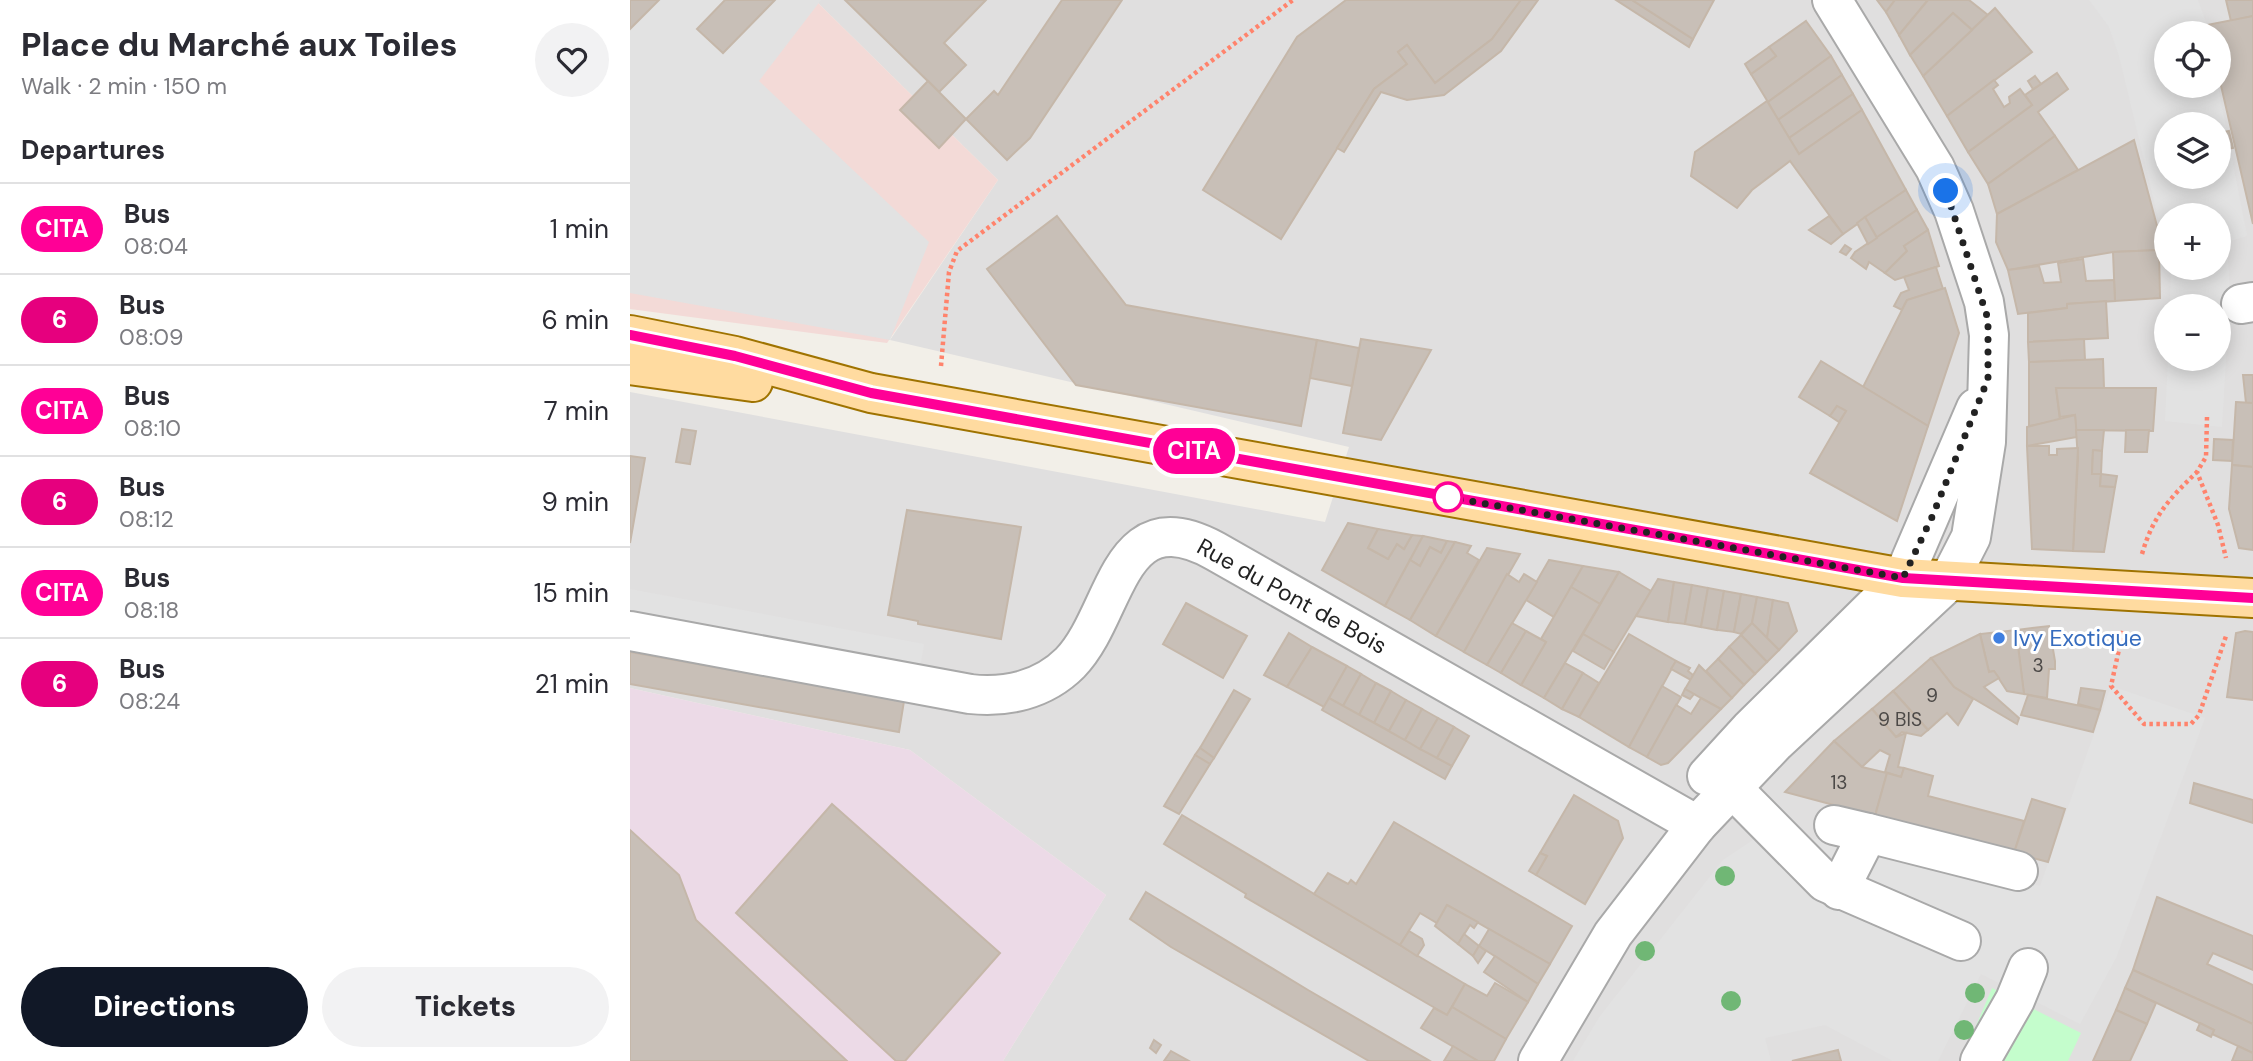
<!DOCTYPE html>
<meta charset="utf-8">
<style>
body{margin:0;font-family:"DM Sans",sans-serif;background:#f2f2f3;color:#2b2b33;height:100vh;display:flex;flex-direction:column;font-size:26px;white-space:nowrap}
*{box-sizing:border-box;margin:0}
p{font-size:23px;color:#7c7c81}
.icon{flex:none;width:38px;height:38px;fill:none;stroke:currentColor;stroke-width:2;stroke-linecap:round;stroke-linejoin:round}
.map{position:relative;flex:1;overflow:hidden}
.details{display:flex;flex-direction:column;background:#fff;width:630px}
.details>*{flex:none}
.badge{padding:0 14px;border-radius:23px;font-size:24px;line-height:46px}
.tools{position:absolute;left:1524px;top:21px;display:grid;gap:14px}
.tools a{display:grid;place-items:center;width:77px;height:77px;border-radius:50%;background:#fff;box-shadow:0 4px 18px #0003;font-size:35px}
.you{position:absolute;width:35px;height:35px;margin:-18px;border:5px solid #fff;border-radius:50%;background:#1a73e8;box-shadow:0 0 0 10px #1a73e833}
.map>.badge{position:absolute;translate:-50% -50%;box-shadow:0 0 0 4px #fff}
h2{padding:0 21px;font-size:26px;line-height:63px}
.round{display:grid;place-items:center;flex:none;width:74px;height:74px;border-radius:37px;background:#f2f2f3}
.head{display:flex;align-items:center;justify-content:space-between;height:119px;padding:0 21px}
h1{font-size:33px;font-weight:800;line-height:52px}
.cta{display:flex;gap:14px;margin-top:auto;padding:14px 21px}
.cta a{flex:1;height:80px;border-radius:42px;background:#111827;color:#fff;font-size:28px;font-weight:800;line-height:80px;text-align:center}
.cta a+a{background:#f2f2f3;color:#2b2b33}
ul{padding:0;list-style:none}
li{display:flex;align-items:center;gap:21px;height:91px;padding:0 21px;border-top:2px solid #e1e1e2}
li div{flex:1}
li b{display:block;font-size:26px}
li em{font-style:normal}
li .badge{min-width:77px;font-weight:700;text-align:center}
main{display:flex;flex:1;min-height:0}
.map>svg:first-child{display:block}
.residential{fill:#e0dfdf;fill-rule:evenodd}
.commercial{fill:#f3dad7}
.industrial{fill:#ecdae7}
.park{fill:#c4fdcc}
.parking{fill:#e2e2e2;fill-rule:evenodd}
.building{fill:#c8bfb7;stroke:#c5b7a9;stroke-width:2}
.lines{fill:none;stroke-linecap:round;stroke-linejoin:round}
.street-casing{stroke:#a9a9a9;stroke-width:42}
.primary-casing{stroke:#9f7300;stroke-width:42}
.path{stroke:#ff836c;stroke-width:4.5;stroke-dasharray:3.5 3.5;stroke-linecap:butt}
.street{stroke:#fff;stroke-width:38}
.primary{stroke:#ffdba0;stroke-width:38}
.tree{fill:#70b775}
.line-casing{stroke:#fff;stroke-width:16}
.line{stroke:#ff0096;stroke-width:10}
.walk{stroke:#222;stroke-width:7;stroke-dasharray:0 12.6}
.stop-dot{fill:#fff;stroke:#ff0096;stroke-width:3.5}
.shop-dot{fill:#3f7fe0;stroke:#fff;stroke-width:2.5}
.labels{text-anchor:middle;stroke-width:6;stroke-linejoin:round;paint-order:stroke}
.number-label{font-size:19px;fill:#4c4947}
.street-label{font-size:23px;fill:#222;stroke:#fff}
.shop-label{font-size:23px;fill:#366cbe;stroke:#fff;text-anchor:start}
</style>
<main>
<section class="details">
<div class="head"><div><h1>Place du Marché aux Toiles</h1><p>Walk · 2 min · 150 m</p></div><a class="round"><svg class="icon" aria-label="heart" viewBox="0 0 24 24"><path d="M12 20l-8-8c-3-5 5-10 8-4 3-6 11-1 8 4z"/></svg></a></div>
<h2>Departures</h2>
<ul>
<li><span class="badge" style="background:#ff0096;color:#fff">CITA</span><div><b>Bus</b><p>08:04</p></div><em>1 min</em></li>
<li><span class="badge" style="background:#e6007e;color:#fff">6</span><div><b>Bus</b><p>08:09</p></div><em>6 min</em></li>
<li><span class="badge" style="background:#ff0096;color:#fff">CITA</span><div><b>Bus</b><p>08:10</p></div><em>7 min</em></li>
<li><span class="badge" style="background:#e6007e;color:#fff">6</span><div><b>Bus</b><p>08:12</p></div><em>9 min</em></li>
<li><span class="badge" style="background:#ff0096;color:#fff">CITA</span><div><b>Bus</b><p>08:18</p></div><em>15 min</em></li>
<li><span class="badge" style="background:#e6007e;color:#fff">6</span><div><b>Bus</b><p>08:24</p></div><em>21 min</em></li>
</ul>
<div class="cta"><a>Directions</a><a>Tickets</a></div>
</section>
<div class="map">
<svg width="1623" height="1061" viewBox="0 0 1623 1061">
<rect width="100%" height="100%" fill="#f2efe8"/>
<path class="residential" d="M185,0h1438v1061h-1250l103,-166 -196,-145 -280,-62v-296l695,130 24,-75 -459,-107 108,-160zM1536,33h53v53h-53zM1536,124h53v53h-53zM1536,215h53v53h-53zM1536,306h53v53h-53z"/>
<path class="commercial" d="M0,0h185l183,180 -111,163 -257,-34z"/>
<path class="industrial" d="M0,688l280,62 196,145 -103,166h-373z"/>
<path class="park" d="M1362,988l89,45 -13,28h-107z"/>
<g class="parking">
<path d="M29,0h162l-62,81 170,161 -39,98 -260,-47v-264z"/>
<path d="M1459,0h109l9,25 1,8h-42v53h52l29,150 -20,6 3,51 -8,134 -57,-6 3,-62h51v-53h-49l1,-38h48v-53h-53v36l-47,-195 -10,-29zM1536,124h53v53h-53z"/>
<path d="M0,589l294,55 -9,53 -285,-51z"/>
<path d="M1481,686l94,32 -89,240 -36,66 -99,-50 -43,87h-45l-68,-36 -60,13 6,23h-198l27,-45 123,-156 36,-24 94,5 187,45z"/>
</g>
<g class="building">
<path d="M0,0h29l-29,29z"/>
<path d="M95,0h50l-52,53 -26,-24z"/>
<path d="M215,0h141l-42,43 22,22 -27,27z"/>
<path d="M432,0h60l-92,138 -23,22 -41,-41 28,-28 4,4z"/>
<path d="M716,0h175l-29,39 -57,44 -28,-38 -9,7 9,12 -33,25 -93,150 -78,-49 94,-153z"/>
<path d="M891,0h17l-37,51 -57,44 -37,5 -26,-8 -37,60 -7,-4 37,-59 33,-25 -9,-12 9,-7 28,38 57,-44z"/>
<path d="M986,0h16l61,39 -4,8z"/>
<path d="M1002,0h82l-21,39z"/>
<path d="M1247,0h18l-9,12z"/>
<path d="M1265,0h33l-29,35 -13,-23z"/>
<path d="M1298,0h41l19,15 -16,15 -19,-17 -43,42 -11,-20z"/>
<path d="M1596,0h27v16l-22,5z"/>
<path d="M1365,8l37,44 -85,64 -24,-40z"/>
<path d="M1323,13l19,17 -49,46 -13,-21z"/>
<path d="M1623,16v208l-34,-147v-44h-10l-2,-8z"/>
<path d="M1176,21l25,35 -63,46 -17,-28 25,-18 -7,-9z"/>
<path d="M1139,47l7,9 -25,18 -6,-10z"/>
<path d="M1201,56l11,19 -64,45 -10,-18z"/>
<path d="M1427,73l11,16 -30,23 17,24 -67,48 -20,-32 64,-47 -7,-10z"/>
<path d="M1212,75l11,19 -64,44 -11,-18z"/>
<path d="M1405,76l6,8 -8,5 -5,-8z"/>
<path d="M1364,80l4,5 -5,4 11,18 6,-4 -1,-6 11,-8 12,16 -64,47 -21,-36z"/>
<path d="M298,81l38,38 -27,29 -39,-38z"/>
<path d="M1223,94l9,16 -63,44 -10,-16z"/>
<path d="M1137,101l32,53 63,-44 44,80 -63,44 -53,-73 -38,29 -15,18 -46,-32 4,-24z"/>
<path d="M1599,131l4,17 -12,2 -2,-17z"/>
<path d="M1425,136l23,34 -81,44 -9,-30z"/>
<path d="M1504,140l26,97 -1,13 -46,2 -105,18 -12,-28 1,-28z"/>
<path d="M1276,190l11,20 -40,28 -12,-21z"/>
<path d="M1287,210l11,20 -24,16 3,5 -22,22 -16,-11 -3,7 -15,-11 4,-6z"/>
<path d="M427,216l69,89 191,35 -16,86 -225,-41 -89,-116z"/>
<path d="M1199,216l14,18 -12,10 -22,-14z"/>
<path d="M1235,217l12,21 -9,6 -11,-21z"/>
<path d="M1298,230l11,36 -44,14 -10,-7 22,-22 -3,-5z"/>
<path d="M1215,245l6,4 -5,6 -6,-3z"/>
<path d="M1529,250l1,48 -45,3 -2,-49z"/>
<path d="M1453,259l3,22 28,-1 1,21 -48,3v4l-49,6 -10,-44 31,-4 5,17 17,-1 -3,-19z"/>
<path d="M1306,267l7,22 -36,11 -5,10 -8,-4 7,-13 8,-3 -5,-13z"/>
<path d="M1315,288l14,45 -31,93 -65,-39 44,-87z"/>
<path d="M1476,301l2,37 -80,4v-29l39,-5v-4z"/>
<path d="M731,339l70,11 -50,90 -38,-7z"/>
<path d="M1454,339l1,21 -56,2 -1,-20z"/>
<path d="M687,340l42,8 -7,38 -42,-8z"/>
<path d="M1473,359l1,29h-48l4,32 -31,6v-64z"/>
<path d="M1191,361l107,65 -31,95 -87,-48 36,-62 -9,-5 -7,10 -31,-19z"/>
<path d="M1613,375h10v28h-7z"/>
<path d="M1426,388h100l-3,43 -77,-1 -1,-15 -15,2z"/>
<path d="M1606,402l17,1v64l-21,-2z"/>
<path d="M1207,406l9,5 -7,11 -9,-6z"/>
<path d="M1445,415l2,22 -50,9v-19z"/>
<path d="M52,429l14,2 -6,33 -14,-2z"/>
<path d="M1446,430h28l-2,21 -9,-1 -1,24h9l-1,12 15,1 -11,65 -31,-1 5,-92z"/>
<path d="M1496,430h23l-2,22h-22z"/>
<path d="M1584,439l19,1 -1,21 -19,-1z"/>
<path d="M1397,446h22v9h8v-6l21,-1 -5,103 -41,-2z"/>
<path d="M1463,450l9,1 -1,23h-9z"/>
<path d="M0,456l15,2 -15,85z"/>
<path d="M1602,465l21,2v83l-14,-2 -10,-39z"/>
<path d="M1471,474l16,2 -2,11 -15,-1z"/>
<path d="M277,510l114,17 -20,112 -83,-15v-3l-30,-6z"/>
<path d="M718,523l30,6 -10,19 20,11 9,-15 7,5 8,-14 11,1 -38,70 -63,-36z"/>
<path d="M748,529l34,6 -8,14 -7,-5 -9,15 -20,-11z"/>
<path d="M793,536l24,5 -6,12 -11,-6 -10,19 -10,-6z"/>
<path d="M817,541l8,1 -45,78 -25,-14 25,-46 10,6 10,-19 11,6z"/>
<path d="M825,542l16,4 -4,7 12,7 -43,76 -26,-16z"/>
<path d="M857,548l33,6 -56,98 -28,-16z"/>
<path d="M919,560l34,6 -29,51 -28,-17z"/>
<path d="M953,566l36,6 -19,32 -29,-17z"/>
<path d="M989,572l32,19 -37,61 -31,-18z"/>
<path d="M877,574l12,8 5,-8 13,8 -50,83 -23,-13z"/>
<path d="M1028,579l16,3 -6,40 -32,-6z"/>
<path d="M1044,582l18,3 -7,39 -17,-2z"/>
<path d="M1062,585l16,3 -7,39 -16,-3z"/>
<path d="M941,587l29,17 -56,94 -23,-13 25,-43 -5,-3z"/>
<path d="M1078,588l16,3 -7,39 -16,-3z"/>
<path d="M1094,591l17,3 -7,38 -17,-2z"/>
<path d="M1111,594l16,3 -5,26 -11,11 -7,-2z"/>
<path d="M1127,597l16,3 -6,38 -15,-15z"/>
<path d="M1143,600l15,3 9,28 -18,19 -12,-12z"/>
<path d="M556,603l61,33 -24,42 -60,-34z"/>
<path d="M882,623l14,8 -25,42 -14,-8z"/>
<path d="M1122,623l27,27 -12,12 -26,-27z"/>
<path d="M1419,626l6,35v8h-6l-2,29 -23,-4 -8,-64z"/>
<path d="M1386,630l8,64 -17,-3 -13,-20 -5,1 -9,-38z"/>
<path d="M896,631l20,11 -25,43 -20,-12z"/>
<path d="M1615,631l8,1v68l-26,-3 9,-64z"/>
<path d="M659,633l23,14 -25,40 -23,-12z"/>
<path d="M953,634l31,18 -10,17 -31,-18z"/>
<path d="M999,634l47,27 -47,86 -50,-30z"/>
<path d="M1350,634l9,38 5,-1 5,7 -15,9 35,31 -2,6 -63,-37 -23,-29z"/>
<path d="M1111,635l26,27 -12,12 -26,-27z"/>
<path d="M682,647l35,19 -23,41 -37,-20z"/>
<path d="M1099,647l26,27 -11,11 -26,-26z"/>
<path d="M0,652l274,49 -5,31 -269,-48z"/>
<path d="M1301,658l23,29 19,12 -15,26 -11,-12 -19,17 -35,-39z"/>
<path d="M1088,659l26,26 -12,13 -26,-27z"/>
<path d="M1046,661l14,7 -2,3 5,4 -2,5 -20,-11z"/>
<path d="M935,663l18,10 -21,36 -18,-11z"/>
<path d="M1069,665l33,33 -11,11 -36,-20z"/>
<path d="M717,666l14,8 -18,32 -14,-8z"/>
<path d="M953,673l16,10 -20,34 -17,-8z"/>
<path d="M731,674l15,9 -17,32 -16,-9z"/>
<path d="M746,683l15,8 -17,32 -15,-8z"/>
<path d="M1032,686l19,11 -34,60 -18,-10z"/>
<path d="M1451,688l24,3 -5,19 -22,-6z"/>
<path d="M1055,689l9,5 -4,5 -8,-4z"/>
<path d="M604,690l16,9 -36,59 -14,-10z"/>
<path d="M761,691l15,9 -17,31 -15,-8z"/>
<path d="M1263,691l35,39 -7,6 -19,-4 -6,5 -24,-28z"/>
<path d="M1398,695l72,15 -7,22 -72,-17z"/>
<path d="M699,698l123,68 -7,13 -123,-69z"/>
<path d="M1071,698l20,11 -53,54 -7,2 -14,-8 29,-52 15,9z"/>
<path d="M776,700l16,9 -17,31 -16,-9z"/>
<path d="M792,709l16,9 -18,31 -15,-9z"/>
<path d="M1242,709l24,28 10,-4 -8,34 6,1 -3,9 -16,-5 5,-17 -10,-5 -18,17 -28,-26z"/>
<path d="M808,718l16,9 -17,31 -17,-9z"/>
<path d="M824,727l15,9 -17,30 -15,-8z"/>
<path d="M1204,741l28,26 25,6 -12,43 -90,-24z"/>
<path d="M570,748l14,10 -4,6 -15,-9z"/>
<path d="M565,755l15,9 -31,50 -15,-8z"/>
<path d="M1274,768l29,8 -5,20 96,25 -10,32 -139,-37 12,-43 14,4z"/>
<path d="M1564,783l59,17v23l-63,-20z"/>
<path d="M944,795l44,26 5,17 -38,66 -49,-29 11,-19 -7,-3z"/>
<path d="M1402,799l33,10 -17,53 -34,-9z"/>
<path d="M202,804l168,149 -95,108h-9l-160,-148z"/>
<path d="M552,815l283,169 -18,31 -202,-118 1,-3 -82,-50z"/>
<path d="M764,822l178,104 -22,38 -103,-59 -10,18 -17,-10 -20,32 -86,-51 14,-21 20,11 3,-4 5,4z"/>
<path d="M0,830l49,45 17,45 151,141h-217z"/>
<path d="M910,853l7,3 -11,19 -7,-4z"/>
<path d="M516,892l162,98 122,71h-61l-198,-114 -41,-28z"/>
<path d="M1527,897l96,39v34l-40,-17 -6,11 46,21v39l-120,-54z"/>
<path d="M817,905l31,17 -4,6 -4,-3 -12,19 -23,-18z"/>
<path d="M859,929l61,35 -12,20 -59,-38z"/>
<path d="M779,931l13,8 2,6 -7,11 -17,-11z"/>
<path d="M834,934l15,12 -6,10 -15,-12z"/>
<path d="M849,946l7,5 -8,12 -5,-7z"/>
<path d="M865,956l43,28 -10,18 -44,-30z"/>
<path d="M1503,970l120,54v29l-41,-19 2,-4 -89,-42z"/>
<path d="M865,983l33,19 -22,37 -54,-32 13,-23 22,12z"/>
<path d="M1495,988l31,15 -9,21 -31,-14z"/>
<path d="M822,1007l54,32 -12,22h-16l-57,-33 13,-20 13,7z"/>
<path d="M1486,1010l31,14 -17,37h-37z"/>
<path d="M1570,1023l14,7 -3,7 -14,-7z"/>
<path d="M524,1040l7,5 -5,8 -6,-5z"/>
<path d="M823,1046l25,15h-34z"/>
<path d="M1608,1046l15,7v8h-21z"/>
<path d="M1208,1050l3,11h-49z"/>
<path d="M541,1051l18,10h-25z"/>
</g>
<g class="lines">
<g class="street-casing">
<g id="street">
<path d="M1611,304l12,-2"/>
<path d="M0,631l340,63c36,4 73,-4 100,-31 48,-49 46,-166 145,-112l482,274"/>
<path d="M1077,776l43,-47 153,-151 73,-170"/>
<path d="M1101,787l94,95 136,59"/>
<path d="M1204,825l34,8"/>
<path d="M1209,890l29,-57 150,38"/>
<path d="M908,1061l75,-127 84,-109 79,-83 172,-160 23,-45 15,-95 3,-107 -5,-33 -30,-91 -19,-43 -103,-168"/>
<path d="M1350,1061l35,-61 13,-32"/>
</g>
</g>
<g class="primary-casing">
<g id="primary">
<path d="M0,335l105,21 136,37 1032,185 350,20"/>
<path d="M0,365l123,17"/>
</g>
</g>
<g class="path">
<path d="M311,366l8,-94 8,-21 336,-251"/>
<path d="M1577,417l-1,40 -9,15 21,53 8,33"/>
<path d="M1512,554c11,-38 27,-55 55,-82"/>
<path d="M1493,631l-12,55 33,38h47l8,-9 27,-79"/>
</g>
<use href="#street" class="street"/>
<use href="#primary" class="primary"/>
</g>
<g class="tree">
<circle cx="1095" cy="876" r="10"/>
<circle cx="1015" cy="951" r="10"/>
<circle cx="1345" cy="993" r="10"/>
<circle cx="1101" cy="1001" r="10"/>
<circle cx="1334" cy="1030" r="10"/>
</g>
<g class="lines">
<g class="line-casing">
<path id="line" d="M0,335l105,21 136,37 1032,185 350,20"/>
</g>
<use href="#line" class="line"/>
<path class="walk" d="M818,497l455,81 29,-61 56,-138v-60l-42,-128"/>
</g>
<circle class="stop-dot" cx="818" cy="497" r="14"/>
<circle class="shop-dot" cx="1369" cy="638" r="7"/>
<g class="labels">
<g class="number-label">
<text x="1408" y="672">3</text>
<text x="1302" y="702">9</text>
<text x="1270" y="726">9 BIS</text>
<text x="1209" y="789">13</text>
</g>
<g class="street-label">
<text transform="translate(662 596) rotate(29)" y="8">Rue du Pont de Bois</text>
</g>
<g class="shop-label">
<text x="1383" y="646">Ivy Exotique</text>
</g>
</g>
</svg>
<div class="tools">
<a><svg class="icon" aria-label="locate" viewBox="0 0 24 24"><circle cx="12" cy="12" r="6"/><path d="M12 2v4M12 18v4M2 12h4M18 12h4"/></svg></a>
<a><svg class="icon" aria-label="layers" viewBox="0 0 24 24"><path d="M12 4l9 5-9 5-9-5zM3 14l9 5 9-5"/></svg></a>
<a>+</a>
<a>−</a>
</div>
<div class="you" style="left:1316px;top:191px"></div>
<b class="badge" style="left:564px;top:451px;background:#ff0096;color:#fff">CITA</b>
</div>
</main>
